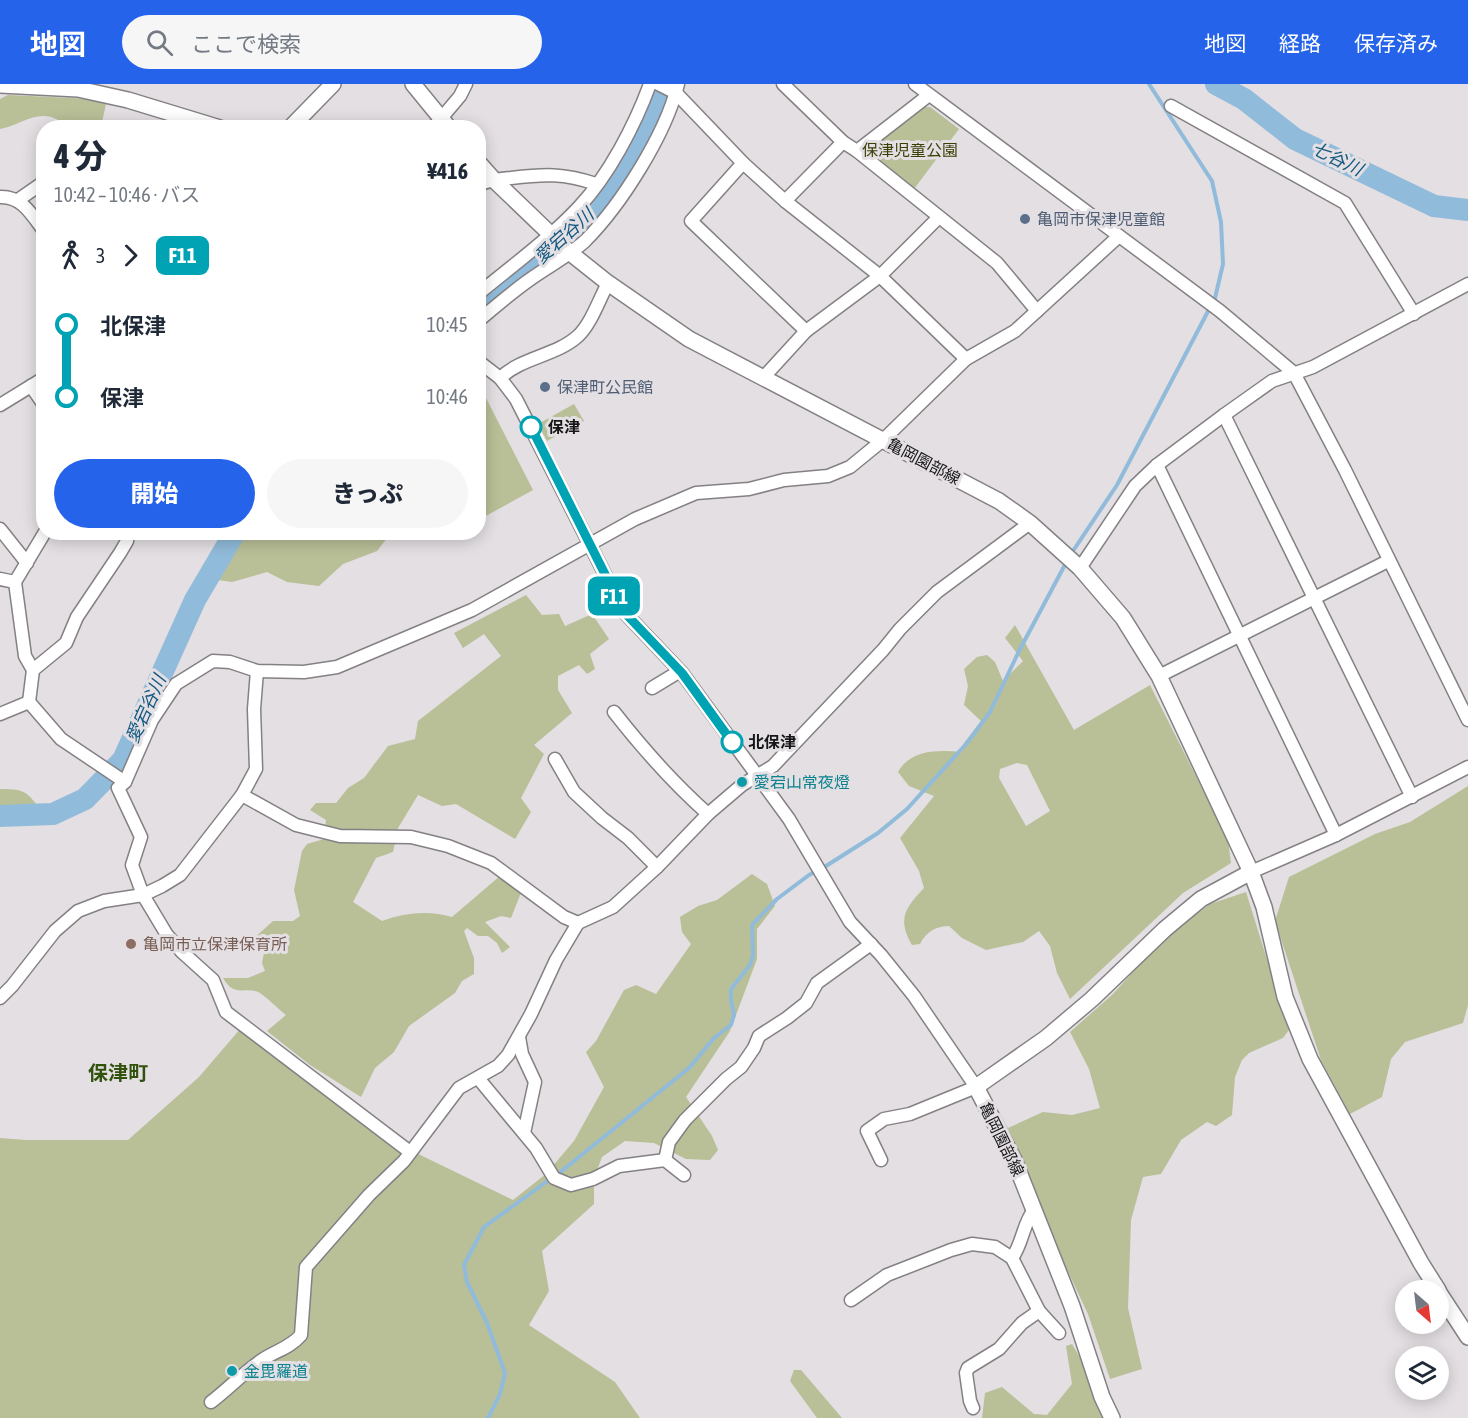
<!DOCTYPE html>
<html lang="ja">
<meta charset="utf-8">
<style>
body{margin:0;font-family:"Asap Condensed","Noto Sans JP",sans-serif;background:#f6f6f7;color:#1f2937;height:100vh;display:flex;flex-direction:column;font-size:22px;white-space:nowrap}
*{box-sizing:border-box;margin:0}
p{font-size:20px;color:#747a83}
.icon{flex:none;width:33px;height:33px;fill:none;stroke:currentColor;stroke-width:2;stroke-linecap:round;stroke-linejoin:round}
.map{position:relative;flex:1;overflow:hidden}
.side{position:absolute;left:36px;top:36px;width:450px;height:420px;display:flex;flex-direction:column;background:#fff;border-radius:24px;box-shadow:0 3px 15px #0003}
.side>*{flex:none}
.badge{padding:0 12px;border-radius:9px;font-size:21px;line-height:39px}
.needle{width:39px;rotate:152deg}
.fabs{position:absolute;left:1395px;top:1196px;display:grid;gap:12px}
.fabs a{display:grid;place-items:center;width:54px;height:54px;border-radius:50%;background:#fff;box-shadow:0 3px 15px #0003;font-size:30px}
.map>.badge{position:absolute;translate:-50% -50%;box-shadow:0 0 0 3px #fff}
.legs{display:flex;align-items:center;gap:9px;height:66px;padding:0 18px;font-size:20px}
.legs p{margin-inline-start:auto}
.headline{display:flex;align-items:center;justify-content:space-between;height:102px;padding:0 18px}
h1{font-size:33px;font-weight:800;line-height:45px}
.cta{display:flex;gap:12px;margin-top:auto;padding:12px 18px}
.cta a{flex:1;height:69px;border-radius:36px;background:#2563eb;color:#fff;font-size:24px;font-weight:800;line-height:69px;text-align:center}
.cta a+a{background:#f6f6f7;color:#1f2937}
ul{padding:0 18px;list-style:none}
li{display:flex;align-items:center;gap:21px;height:72px;font-size:22px}
li i{display:grid;place-items:center;width:9px;height:100%;margin:0 8px;background:currentColor}
li i::after{content:'';width:15px;height:15px;margin:-8px;border:4px solid;border-radius:50%;background:#fff}
li p{margin-inline-start:auto}
li:first-child i{background:linear-gradient(#0000 50%,currentColor 0)}
li:last-child i{background:linear-gradient(currentColor 50%,#0000 0)}
header{display:flex;align-items:center;gap:36px;box-sizing:border-box;height:84px;padding:0 30px;background:#2563eb;color:#fff}
header strong{font-size:28px}
nav{display:flex;gap:33px;margin-inline-start:auto;font-size:21px}
.search{width:420px;height:54px;background:#f6f6f7;display:flex;align-items:center;gap:15px;box-sizing:border-box;padding:0 21px;border-radius:33px;color:#747a83;font-size:22px}
.map>svg:first-child{display:block}
.green{fill:#b9bf97;fill-rule:evenodd}
.lines{fill:none;stroke-linecap:round;stroke-linejoin:round}
.stream{stroke:#91bbda;stroke-width:4}
.river{stroke:#91bbda;stroke-width:22}
.minor-casing{stroke:#848084;stroke-width:15}
.major-casing{stroke:#848084;stroke-width:18}
.minor{stroke:#fff;stroke-width:12}
.major{stroke:#fff;stroke-width:15}
.line-1-casing{stroke:#fff;stroke-width:14}
.line-1{stroke:#00a3b4;stroke-width:9}
.service-dot{fill:#5c6f8a;stroke:#e3dfe3;stroke-width:2}
.stop-1-dot{fill:#fff;stroke:#00a3b4;stroke-width:3}
.culture-dot{fill:#0f9aa8;stroke:#e3dfe3;stroke-width:2}
.education-dot{fill:#8d6e63;stroke:#e3dfe3;stroke-width:2}
.labels{text-anchor:middle;stroke-width:6;stroke-linejoin:round;paint-order:stroke}
.park-label{font-size:16px;fill:#3b4007;stroke:#e3dfe3}
.service-label{font-size:16px;fill:#4e5e75;stroke:#e3dfe3;text-anchor:start}
.stop-label{font-size:16px;font-weight:bold;fill:#171617;stroke:#e3dfe3;text-anchor:start}
.street-label{font-size:16px;fill:#171617;stroke:#e3dfe3}
.culture-label{font-size:16px;fill:#0d838f;stroke:#e3dfe3;text-anchor:start}
.education-label{font-size:16px;fill:#785e54;stroke:#e3dfe3;text-anchor:start}
.water-label{font-size:18px;font-style:italic;fill:#125881;stroke:#e3dfe3}
.quarter-label{font-size:20px;font-weight:bold;fill:#31510d;stroke:#e3dfe3}
</style>
<header>
<strong>地図</strong>
<div class="search"><svg class="icon" aria-label="search" viewBox="0 0 24 24"><circle cx="10" cy="10" r="6"/><path d="M15 15l6 6"/></svg>ここで検索</div>
<nav><a>地図</a><a>経路</a><a>保存済み</a></nav>
</header>
<div class="map">
<svg width="1468" height="1334" viewBox="0 0 1468 1334">
<rect width="100%" height="100%" fill="#e3dfe3"/>
<g class="green">
<path d="M8,11l84,4 14,5 -4,18 -4,5h-30c-26,-23 -41,-4 -68,2v-30z"/>
<path d="M922,23h8l29,22 -45,60 -43,-33v-7z"/>
<path d="M483,308l50,98 -49,27 -6,-10v-111z"/>
<path d="M574,320l10,17 -37,20 -9,-17z"/>
<path d="M246,449v-1l145,1 -14,18 -34,13 -24,22 -32,-4 -20,-10 -35,10 -14,-2z"/>
<path d="M526,511l16,20 17,-1 6,12 27,-12 17,25 -19,15 5,15 -8,5 -8,-9 -21,11v14l14,23 -38,32 10,9 -23,44 10,14 -16,27 -59,-35 -14,2 -24,-11 -20,33 -5,24 -17,6 -23,44 29,19c23,-8 46,-11 70,-4l48,-41 22,14 -11,28 -10,-2 -16,6 25,25 -8,6 -5,-10 -9,-7h-10l-11,-8 -3,3 10,27v16l-12,7 -7,12 -46,33 -15,26 -19,16 -14,29 -51,-32 -43,-34 19,-16c-9,-7 -17,-16 -26,-22 -15,-8 -25,6 -37,-15h25l17,-7 -3,-8 2,-10 -12,-13 21,-19h20l7,-5 -6,-26 8,-39 5,-7 17,-5 2,-19 -16,-10 6,-7h20l12,-15 16,-10 24,-32 27,-7 3,-18 83,-65 -17,-22 -21,14 -9,-15z"/>
<path d="M1015,541l59,105 76,-45 78,155 3,23 -48,30 -113,106 -13,-26 -7,-27 -11,-15 -16,11 -37,8 -24,-12 -13,-12c-13,0 -23,6 -29,18l-8,1c-15,-26 -7,-37 12,-57l-5,-17 -19,-33 34,-42 -25,-10 -11,-14c13,-23 41,-22 64,-20l2,-9 17,-22 -17,-16 4,-19 -4,-17 13,-12 10,-2 8,7 8,19 20,-20 -18,-23zM1017,679l10,2 23,46 -24,15 -27,-48 1,-9z"/>
<path d="M1468,702v219l-5,18 -58,19 -14,17 -9,38 -32,17 -29,-54 -46,-139 14,-44 86,-43 35,-12z"/>
<path d="M0,705c27,0 26,3 43,23l-2,8 -5,4 -22,-7 -14,3z"/>
<path d="M752,790l15,10 8,22 -18,23v30l-27,72 -44,66 26,39 6,14 -8,10 -24,-1 -32,-16 -29,-2 -23,16 -8,21v26l-52,47 7,40 -20,34 86,57 25,36h-640v-280l26,2h102l71,-63 42,-49 138,107 134,65 33,-26 28,-33 30,-54 -18,-35 10,-11 28,-51 12,-5 20,9 35,-50 -9,-12 -2,-15 18,-11 19,-6z"/>
<path d="M1246,808l43,138 -6,8 -34,15 -7,7 -7,17 -3,38 -16,11 -9,-4 -26,18 -20,34 -18,3 -12,43 -3,88 14,61 -32,10 -22,-65 -34,-72 -46,-114 35,-16 29,3 28,-7 -11,-39 -19,-37 43,-38 47,-52 50,-38z"/>
<path d="M1072,1260l7,12 24,62h-121l3,-25 17,-6 32,27 13,1 25,-31 -6,-38z"/>
<path d="M794,1286h7l41,48h-25l-27,-37z"/>
</g>
<g class="lines">
<g class="stream">
<path d="M1071,470l46,-69 98,-187 8,-34 -2,-42 -9,-41 -63,-97"/>
<path d="M558,1090l131,-106 25,-30 17,-13 3,-10 -3,-15v-11l19,-24 3,-9 -1,-31 25,-26 32,-24 17,-9 52,-33 29,-24 60,-66 23,-31 29,-61 48,-90"/>
<path d="M488,1334l12,-24 5,-21 -18,-50 -20,-41 -3,-17 20,-38 65,-47"/>
</g>
<g class="river">
<path d="M1216,0l28,15 51,40 139,67 34,4"/>
<path d="M478,223l65,-54 34,-24 30,-35 47,-85 8,-25"/>
<path d="M0,732l53,-2 32,-15 38,-39 72,-160 40,-68"/>
</g>
<g class="minor-casing">
<g id="minor">
<path d="M658,0l18,9 67,70 42,38 95,75 86,83"/>
<path d="M783,0l60,58 14,9 140,112 40,48"/>
<path d="M915,0l305,227 74,62 51,97 123,250"/>
<path d="M1171,22l174,97 69,111"/>
<path d="M433,44l27,-32 6,-12"/>
<path d="M857,67l72,-56"/>
<path d="M743,79l-52,58 115,110"/>
<path d="M478,101c11,-5 22,-6 33,-7 33,-4 53,-5 85,6"/>
<path d="M0,113c22,-1 32,18 44,34"/>
<path d="M18,116l26,-18"/>
<path d="M785,117l58,-59"/>
<path d="M478,210c34,-28 71,-55 101,-87 30,-32 56,-82 71,-123"/>
<path d="M478,237c18,-15 35,-30 54,-43 17,-12 38,-23 53,-37 36,-36 81,-107 93,-157"/>
<path d="M478,277l22,17 16,21 108,213 58,61 107,146 61,103 31,33 33,41 62,91 -66,27 -26,5 -17,12 14,29"/>
<path d="M500,294c22,-21 56,-22 78,-42 13,-12 21,-36 30,-53"/>
<path d="M763,294l43,-47 74,-55 59,-59"/>
<path d="M31,302l13,19"/>
<path d="M0,321l44,-27"/>
<path d="M1224,331l188,382"/>
<path d="M1157,381l179,370"/>
<path d="M0,445l27,34"/>
<path d="M1080,484l55,-82 22,-21 67,-50 48,-34 41,-14 155,-83"/>
<path d="M0,495l15,3 30,-50"/>
<path d="M15,498l10,74 8,14"/>
<path d="M1159,592l229,-115"/>
<path d="M652,604l28,-17"/>
<path d="M614,628c29,37 59,71 94,102"/>
<path d="M0,630l29,-12"/>
<path d="M555,675l19,33 28,26 26,20 29,29"/>
<path d="M125,698l-64,-43 -32,-37 4,-32 33,-27 11,-26 43,-64 7,-12 1,-9"/>
<path d="M242,711l54,30 44,11 71,1 37,9 43,17 73,54 14,6"/>
<path d="M1251,788l85,-37 132,-68"/>
<path d="M0,914l12,-12 43,-55 23,-20 26,-10 39,-6 19,-9 18,-11 62,-80 14,-26 -2,-60 3,-38"/>
<path d="M519,953l3,17 13,28 -11,51"/>
<path d="M478,994l58,70 18,30 17,7 22,-6 26,-13 46,-6 19,15"/>
<path d="M410,1068l-184,-140 -13,-32 -31,-28 -15,-17 -24,-40 -11,-30 9,-28 -23,-49 7,-6 27,-62 24,-36 37,-23 17,1 27,9 47,1 33,-5 135,-57 163,-91 61,-26 53,-4 35,-9 44,-4 22,-9 33,-27 83,-81 49,-28 104,-95"/>
<path d="M665,1076l4,-18 16,-22 41,-41 15,-12 13,-19 5,-12 28,-18 19,-15 11,-20 54,-39"/>
<path d="M1012,1174c11,-15 11,-35 22,-48"/>
<path d="M851,1216l36,-25 64,-25 21,-6 23,3 17,11 27,53 20,22"/>
<path d="M211,1318c17,-13 32,-29 51,-42 13,-9 28,-12 39,-25l5,-68 63,-72 35,-34 55,-73 39,-22 10,-11 23,-41 25,-54 22,-37 35,-16 44,-40 51,-53 34,-29 31,-19 110,-116 17,-21 37,-37 93,-69"/>
<path d="M973,1324l-3,-7 -4,-28 2,-5 31,-19 23,-26 17,-12"/>
</g>
</g>
<g class="major-casing">
<g id="major">
<path d="M413,0l36,44"/>
<path d="M0,1l78,4 50,11 92,28"/>
<path d="M290,44l43,-44"/>
<path d="M478,78l16,18 75,72 39,31 81,56 310,162 31,22 50,45 43,50 36,58 92,196 13,35 21,90 25,62 111,204 17,27"/>
<path d="M1438,1207l30,46"/>
<path d="M1112,1334l-10,-21 -30,-91 -57,-144 -39,-75 70,-49 46,-39 73,-70 36,-30 50,-27"/>
</g>
</g>
<use href="#minor" class="minor"/>
<use href="#major" class="major"/>
</g>
<g class="lines">
<g class="line-1-casing">
<path id="line-1" d="M531,343l93,185 58,61 50,69"/>
</g>
<use href="#line-1" class="line-1"/>
</g>
<g class="service-dot">
<circle cx="1025" cy="135" r="6"/>
<circle cx="545" cy="303" r="6"/>
</g>
<g class="stop-1-dot">
<circle cx="531" cy="343" r="10"/>
<circle cx="732" cy="658" r="10"/>
</g>
<g class="culture-dot">
<circle cx="742" cy="698" r="6"/>
<circle cx="232" cy="1287" r="6"/>
</g>
<circle class="education-dot" cx="131" cy="860" r="6"/>
<g class="labels">
<g class="park-label">
<text x="910" y="72">保津児童公園</text>
</g>
<g class="service-label">
<text x="1037" y="141">亀岡市保津児童館</text>
<text x="557" y="309">保津町公民館</text>
</g>
<g class="stop-label">
<text x="548" y="349">保津</text>
<text x="748" y="664">北保津</text>
</g>
<g class="street-label">
<text transform="translate(924 377) rotate(28)" y="6">亀岡園部線</text>
<text transform="translate(1002 1055) rotate(64)" y="6">亀岡園部線</text>
</g>
<g class="culture-label">
<text x="754" y="704">愛宕山常夜燈</text>
<text x="244" y="1293">金毘羅道</text>
</g>
<g class="education-label">
<text x="143" y="866">亀岡市立保津保育所</text>
</g>
<g class="water-label">
<text transform="translate(1337 75) rotate(26)" y="6">七谷川</text>
<text transform="translate(564 152) rotate(-42)" y="6">愛宕谷川</text>
<text transform="translate(146 625) rotate(-66)" y="6">愛宕谷川</text>
</g>
<g class="quarter-label">
<text x="118" y="996">保津町</text>
</g>
</g>
</svg>
<div class="fabs">
<a><svg class="needle" viewBox="-14 -14 28 28"><path d="M0-13l5 13h-10z" fill="#e53935"/><path d="M0 13l5-13h-10z" fill="#747a83"/></svg></a>
<a><svg class="icon" aria-label="layers" viewBox="0 0 24 24"><path d="M12 4l9 5-9 5-9-5zM3 14l9 5 9-5"/></svg></a>
</div>
<b class="badge" style="left:614px;top:512px;background:#00a3b4;color:#fff">F11</b>
<section class="side">
<div class="headline"><div><h1>4 分</h1><p>10:42 – 10:46 · バス</p></div><b>¥416</b></div>
<div class="legs"><svg class="icon" aria-label="walk" viewBox="0 0 24 24"><circle cx="13" cy="4" r="2"/><path d="M13 8l-2 6 4 7M11 14l-3 7M7 12l3-4h3l4 4"/></svg>3<svg class="icon" aria-label="forward" viewBox="0 0 24 24"><path d="M9 5l7 7-7 7"/></svg><b class="badge" style="background:#00a3b4;color:#fff">F11</b></div>
<ul>
<li><i style="color:#00a3b4"></i><b>北保津</b><p>10:45</p></li>
<li><i style="color:#00a3b4"></i><b>保津</b><p>10:46</p></li>
</ul>
<div class="cta"><a>開始</a><a>きっぷ</a></div>
</section>
</div>
